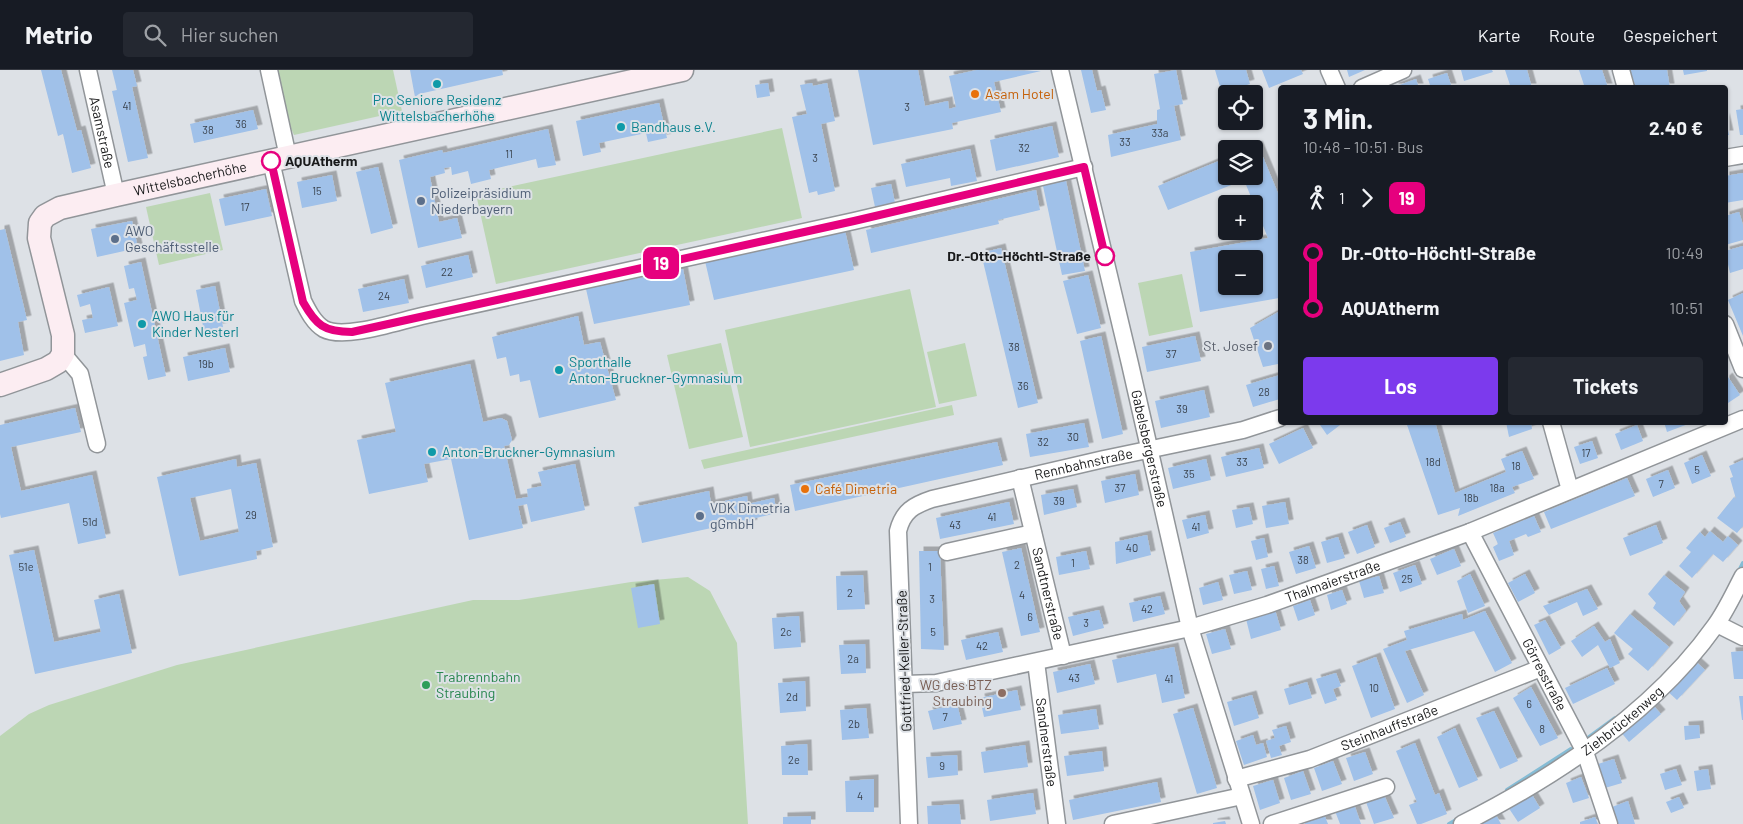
<!DOCTYPE html>
<html lang="de">
<meta charset="utf-8">
<style>
body{margin:0;font-family:Barlow,sans-serif;background:#242831;color:#f1f3f6;height:100vh;display:flex;flex-direction:column;font-size:19px;white-space:nowrap}
*{box-sizing:border-box;margin:0}
p{font-size:16px;color:#9ea1a6}
.icon{flex:none;width:28px;height:28px;fill:none;stroke:currentColor;stroke-width:2;stroke-linecap:round;stroke-linejoin:round}
.map{position:relative;flex:1;overflow:hidden}
.details{position:absolute;left:1278px;top:15px;width:450px;height:340px;display:flex;flex-direction:column;background:#171b24;border-radius:5px;box-shadow:0 1px 4px #0004}
.details>*{flex:none}
.badge{padding:0 10px;border-radius:8px;font-size:18px;line-height:32px}
.fabs{position:absolute;left:1218px;top:15px;display:grid;gap:10px}
.fabs a{display:grid;place-items:center;width:45px;height:45px;border-radius:5px;background:#171b24;box-shadow:0 1px 4px #0004;font-size:25px}
.map>.badge{position:absolute;translate:-50% -50%;box-shadow:0 0 0 2px #fff}
.legs{display:flex;align-items:center;gap:8px;height:55px;padding:0 25px;font-size:16px}
.legs p{margin-inline-start:auto}
.head{display:flex;align-items:center;justify-content:space-between;height:85px;padding:0 25px}
h1{font-size:28px;font-weight:700;line-height:38px}
.primary-button{display:flex;gap:10px;margin-top:auto;padding:10px 25px}
.primary-button a{flex:1;height:58px;border-radius:5px;background:#7c3aed;color:#fff;font-size:20px;font-weight:700;line-height:58px;text-align:center}
.primary-button a+a{background:#242831;color:#f1f3f6}
ul{padding:0 25px;list-style:none}
li{display:flex;align-items:center;gap:18px;height:55px;font-size:19px}
li i{display:grid;place-items:center;width:8px;height:100%;margin:0 6px;background:currentColor}
li i::after{content:'';width:12px;height:12px;margin:-6px;border:4px solid;border-radius:50%;background:#171b24}
li p{margin-inline-start:auto}
li:first-child i{background:linear-gradient(#0000 50%,currentColor 0)}
li:last-child i{background:linear-gradient(currentColor 50%,#0000 0)}
header{display:flex;align-items:center;gap:30px;box-sizing:border-box;height:70px;padding:0 25px;background:#171b24;border-bottom:1px solid #363941}
header strong{font-size:24px}
nav{display:flex;gap:28px;margin-inline-start:auto;font-size:18px}
.search{width:350px;height:45px;background:#242831;display:flex;align-items:center;gap:12px;box-sizing:border-box;padding:0 18px;border-radius:5px;color:#9ea1a6;font-size:19px}
.map>svg:first-child{display:block}
.green{fill:#bcd6b4}
.lines{fill:none;stroke-linecap:round;stroke-linejoin:round}
.stream{stroke:#85bcd5;stroke-width:4}
.building{fill:#a0c1e9;fill-rule:evenodd;filter:url(#shadow)}
.street-casing{stroke:#919599;stroke-width:19}
.secondary-casing{stroke:#919599;stroke-width:25}
.street{stroke:#fff;stroke-width:16}
.secondary{stroke:#fcedf2;stroke-width:22}
.line-1-casing{stroke:#fff;stroke-width:11}
.line-1{stroke:#e6007e;stroke-width:8}
.culture-dot{fill:#0f9aa8;stroke:#dde1e6;stroke-width:2}
.food-dot{fill:#e8710a;stroke:#dde1e6;stroke-width:2}
.stop-1-dot{fill:#fff;stroke:#e6007e;stroke-width:2.5}
.service-dot{fill:#5c6f8a;stroke:#dde1e6;stroke-width:2}
.worship-dot{fill:#6b7280;stroke:#dde1e6;stroke-width:2}
.leisure-dot{fill:#2e9e5b;stroke:#dde1e6;stroke-width:2}
.education-dot{fill:#8d6e63;stroke:#dde1e6;stroke-width:2}
.labels{text-anchor:middle;stroke-width:4;stroke-linejoin:round;paint-order:stroke}
.number-label{font-size:11px;fill:#3a434e}
.food-label{font-size:14px;fill:#c56008;stroke:#dde1e6;text-anchor:start}
.culture-label{font-size:14px;fill:#0d838f;stroke:#dde1e6;text-anchor:start}
.street-label{font-size:14px;fill:#18191a;stroke:#dde1e6}
.stop-label{font-size:14px;font-weight:bold;fill:#18191a;stroke:#dde1e6;text-anchor:start}
.service-label{font-size:14px;fill:#4e5e75;stroke:#dde1e6;text-anchor:start}
.worship-label{font-size:14px;fill:#5b616d;stroke:#dde1e6;text-anchor:end}
.leisure-label{font-size:14px;fill:#27864d;stroke:#dde1e6;text-anchor:start}
.education-label{font-size:14px;fill:#785e54;stroke:#dde1e6;text-anchor:end}
</style>
<header>
<strong>Metrio</strong>
<div class="search"><svg class="icon" aria-label="search" viewBox="0 0 24 24"><circle cx="10" cy="10" r="6"/><path d="M15 15l6 6"/></svg>Hier suchen</div>
<nav><a>Karte</a><a>Route</a><a>Gespeichert</a></nav>
</header>
<div class="map">
<svg width="1743" height="754" viewBox="0 0 1743 754">
<defs>
<filter id="shadow"><feDropShadow dx="4.5" dy="-4.5" stdDeviation="0" flood-color="#0004"/></filter>
</defs>
<rect width="100%" height="100%" fill="#dde1e6"/>
<g class="green">
<path d="M277,0h116l9,41 -108,24 -4,-9z"/>
<path d="M782,58l20,90 -306,66 -20,-90z"/>
<path d="M210,123l13,57 -64,15 -13,-58z"/>
<path d="M1182,204l11,53 -44,9 -11,-53z"/>
<path d="M910,219l26,118 -186,40 -25,-117z"/>
<path d="M721,273l22,94 -54,12 -22,-94z"/>
<path d="M965,273l12,53 -38,8 -12,-52z"/>
<path d="M952,335l2,10 -250,54 -3,-9z"/>
<path d="M688,507l22,14 27,52 11,181h-748v-88l29,-22 20,-9 128,-40 296,-65h46l112,-18z"/>
</g>
<g class="lines">
<g class="stream">
<path d="M1738,503l5,-10"/>
<path d="M1589,667l26,-19"/>
<path d="M1507,720l64,-41"/>
<path d="M1449,754l9,-5"/>
</g>
</g>
<g class="building">
<path d="M41,0h20l16,61 4,-1 10,38 -19,5 -9,-39 -5,2z"/>
<path d="M112,0h21l4,16 -5,1 16,71 -20,4 -16,-71 5,-1z"/>
<path d="M410,0h92l1,5 -84,19 -4,3z"/>
<path d="M858,0h60l7,36 23,-5 1,8 7,-2 -7,-31 28,-6 64,1 -47,11 7,30 -49,11 1,6 -80,16z"/>
<path d="M1081,0h11l5,21 4,-1 5,20 -15,3z"/>
<path d="M1176,0l7,34 -16,3 7,-1 7,34 -70,17 -3,-22 49,-11v-14l3,-1 -6,-35z"/>
<path d="M1215,0h31l4,14 -28,9z"/>
<path d="M1262,0h39l2,4 -34,14z"/>
<path d="M1347,0h18l-16,7z"/>
<path d="M1461,0h31l1,2 -29,9z"/>
<path d="M1505,0h22l5,18h-21z"/>
<path d="M1579,0h23l6,18h-23z"/>
<path d="M1630,0h37l3,18h-34z"/>
<path d="M1683,0h24v1l-23,4z"/>
<path d="M1447,3l5,15h-21l-3,-9z"/>
<path d="M1416,9l3,9h-25v-1z"/>
<path d="M768,13l2,13 -13,2 -2,-13z"/>
<path d="M812,13l1,3 14,-3 8,38 -14,3 14,67 -17,4 -1,-4 -8,2 -17,-76 15,-3 -7,-29z"/>
<path d="M659,33l8,35 -19,4 -2,-9 -47,10 2,9 -18,4 -7,-35z"/>
<path d="M1743,39v26h-3l-4,-25z"/>
<path d="M253,40l5,19 -64,14 -4,-19z"/>
<path d="M1725,47l4,18h-4z"/>
<path d="M1052,56l7,31 -63,14 -6,-31z"/>
<path d="M548,59l8,36 -18,3 -2,-9 -47,11 2,9 -20,5 -3,-13 -16,4 -1,-8 -7,1 1,5 -15,4 9,45 18,-4 5,20 -44,10 -19,-88 43,-10 1,3z"/>
<path d="M1258,75l22,53 -1,100 -79,14 -10,-60 78,-14 -24,-58 -76,30 -10,-24 68,-28v18h28v-27h-4zM1226,189h28v27h-28z"/>
<path d="M970,79l7,32 -26,5 -1,-8 -44,9 -5,-23z"/>
<path d="M378,97l15,61 -22,6 -15,-62z"/>
<path d="M1743,103v27l-18,3v-27z"/>
<path d="M332,105l5,26 -35,7 -5,-26z"/>
<path d="M1066,111l19,90 -23,4 -19,-89z"/>
<path d="M891,114l4,19 -20,4 -4,-19z"/>
<path d="M266,119l6,27 -47,10 -6,-27z"/>
<path d="M1036,120l4,20 -42,10 1,4 -128,29 -5,-23z"/>
<path d="M1739,142l4,13v15l-18,5v-29z"/>
<path d="M132,151l6,27 -41,9 -6,-28z"/>
<path d="M5,159l22,91 -9,2 6,33 -24,6v-131z"/>
<path d="M845,161l9,39 -140,30 -9,-39z"/>
<path d="M1743,176v23l-13,4 -5,-22z"/>
<path d="M1001,178l37,155 -20,5 -37,-155z"/>
<path d="M468,185l5,22 -47,11 -5,-22z"/>
<path d="M141,192l25,114 -18,4 -5,-23 4,-1 -2,-12 -11,3 -10,-44 13,-3 -3,-12 -5,1 -5,-23z"/>
<path d="M683,199l7,36 -96,19 -8,-35z"/>
<path d="M1088,205l13,53 -24,6 -14,-53z"/>
<path d="M404,209l5,24 -46,9 -5,-23z"/>
<path d="M215,216l8,41 -19,4 -8,-41z"/>
<path d="M109,217l9,39 -33,7 -3,-13 11,-2 -3,-14 -10,3 -3,-12z"/>
<path d="M1743,223v43l-15,-36z"/>
<path d="M1280,241v59l-2,-6 -15,3 -13,-39z"/>
<path d="M578,246l6,29 16,-3 16,58 -77,18 -9,-38 -10,2 -1,-8 -9,2 -4,-19 -9,2 -5,-22z"/>
<path d="M1101,266l22,98 -21,5 -22,-98z"/>
<path d="M1195,266l6,25 -54,11 -5,-25z"/>
<path d="M225,278l5,24 -42,9 -5,-24z"/>
<path d="M470,294l13,58 18,-4 6,3 5,19 -3,5 -5,1 12,53 12,-2 -1,-8 15,-3 -4,-14 37,-8 10,46 -54,12 -4,-18 -9,2 5,22 -54,12 -18,-81 -27,5 4,18 -59,12 -12,-54 39,-8 -11,-49z"/>
<path d="M1280,305v24l-27,8 -7,-22z"/>
<path d="M1728,307l12,18 -15,10v-25z"/>
<path d="M1204,320l6,27 -49,11 -6,-27z"/>
<path d="M75,338l6,24 -70,15 10,44 71,-16 14,63 -28,6 -9,-41 -68,15 -1,-4v-89z"/>
<path d="M1318,352h26l-17,13z"/>
<path d="M1406,352h29l20,71 51,-21 -5,-13 21,-8 12,28 -22,8 3,6 -57,23 2,-8 -22,7z"/>
<path d="M1506,352h25l1,7 -23,8z"/>
<path d="M1664,352h27v1l-24,9z"/>
<path d="M1084,353l5,24 -59,10 -4,-23z"/>
<path d="M1637,355l6,16 -22,9 -6,-16z"/>
<path d="M1303,358l10,20 -34,16 -10,-20z"/>
<path d="M1592,371l6,17 -18,6 -6,-17z"/>
<path d="M997,372l6,23 -208,46 -5,-26z"/>
<path d="M1259,378l5,20 -38,9 -5,-20z"/>
<path d="M1702,385l9,21 -19,8 -8,-21z"/>
<path d="M236,389l1,8 19,-4 17,84 -17,4 1,8 -78,17 -22,-99zM231,419l8,43 -39,9 -10,-43z"/>
<path d="M1206,389l5,21 -38,9 -5,-21z"/>
<path d="M1743,390v66l-6,7 -20,-15 17,-21 2,2 -6,-21 3,-1 -4,-11z"/>
<path d="M1668,400l7,18 -22,9 -7,-18z"/>
<path d="M1135,404l4,21 -34,8 -4,-22z"/>
<path d="M1627,408l8,18 -84,33 -7,-17z"/>
<path d="M1073,419l4,18 -33,8 -3,-20z"/>
<path d="M709,421l2,13 36,-8 1,8 26,-6 3,15 -25,6 1,5 -36,7 -1,-4 -74,16 -8,-36z"/>
<path d="M1009,432l5,22 -74,15 -4,-21z"/>
<path d="M1285,432l4,22 -23,4 -4,-22z"/>
<path d="M1249,437l4,17 -17,4 -4,-18z"/>
<path d="M1205,445l4,18 -22,6 -5,-19z"/>
<path d="M1534,446l7,16 -13,5 -2,-3 -17,7 5,14 -15,6 -6,-14 5,-3 -5,-11z"/>
<path d="M1400,452l6,15 -16,6 -6,-15z"/>
<path d="M1367,455l8,22 -18,7 -9,-22z"/>
<path d="M1656,455l7,18 -33,13 -7,-18z"/>
<path d="M1710,461l13,11 5,-6 10,9 -15,17 -10,-8 -21,24 -13,-12 12,-14 -5,-4 14,-16 5,5z"/>
<path d="M1147,465l4,20 -35,9 -1,-22z"/>
<path d="M1338,467l7,21 -18,5 -6,-21z"/>
<path d="M1264,468l4,19 -12,3 -5,-19z"/>
<path d="M1309,476l7,22 -20,6 -7,-22z"/>
<path d="M1021,478l19,84 -19,4 -19,-84z"/>
<path d="M1454,479l7,17 -24,9 -7,-16z"/>
<path d="M34,480l20,92 47,-10 -7,-32 25,-6 13,59 -97,21 -26,-119z"/>
<path d="M919,481h21l4,99 -23,-1z"/>
<path d="M1086,481l4,18 -31,6 -3,-18z"/>
<path d="M1415,495l7,19 -22,8 -7,-19z"/>
<path d="M1274,496l5,20 -13,3 -5,-20z"/>
<path d="M1247,501l5,19 -18,4 -5,-19z"/>
<path d="M1470,504l15,32 -17,7 -11,-32z"/>
<path d="M1525,504l10,19 -17,9 -10,-19z"/>
<path d="M863,505l2,34 -28,1 -1,-34z"/>
<path d="M1664,505l21,17 -6,9 7,10 -12,15 -21,-18 3,-5 -8,-9z"/>
<path d="M1379,506l5,17 -20,5 -5,-17z"/>
<path d="M1218,512l5,18 -20,5 -4,-17z"/>
<path d="M654,514l6,40 -22,4 -7,-40z"/>
<path d="M1587,519l11,20 -15,7 -6,-14 -28,13 -6,-9z"/>
<path d="M1342,520l5,14 -16,6 -4,-15z"/>
<path d="M1160,526l5,18 -32,8 -4,-19z"/>
<path d="M1310,530l5,15 -17,6 -5,-15z"/>
<path d="M1099,540l5,18 -31,8 -5,-19z"/>
<path d="M1275,540l6,20 -30,9 -5,-20z"/>
<path d="M1485,541l27,52 -17,9 -21,-41 -69,20 19,44 -17,8 -24,-54 24,-9 -3,-9 58,-17 1,6z"/>
<path d="M1630,544l39,33 -21,24 -20,-17 5,-5 -19,-16z"/>
<path d="M799,546l2,31 -27,2 -2,-31z"/>
<path d="M1545,550l16,28 -12,7 -15,-30z"/>
<path d="M1594,556l11,16 5,-3 10,24 -10,5 -12,-23 -16,12 -11,-16z"/>
<path d="M1225,559l6,20 -19,5 -6,-20z"/>
<path d="M998,562l5,20 -37,8 -5,-20z"/>
<path d="M865,574l1,29 -25,1 -2,-29z"/>
<path d="M1174,577l11,51 -23,5 -6,-29 -39,9 -5,-23z"/>
<path d="M1743,581v28h-9l-3,-27z"/>
<path d="M1376,587l19,52 -24,9 -19,-52z"/>
<path d="M1694,590l11,10 -28,30 -11,-10z"/>
<path d="M1090,594l5,20 -38,9 -4,-21z"/>
<path d="M1607,598l8,16 -42,20 -8,-16z"/>
<path d="M1336,603l5,13 -8,3 4,11 -12,4 -9,-25z"/>
<path d="M805,611l1,30 -26,2 -2,-30z"/>
<path d="M1307,612l5,16 -23,7 -5,-16z"/>
<path d="M1531,617l27,51 -18,8 -27,-48z"/>
<path d="M1017,620l4,20 -37,7 -4,-19z"/>
<path d="M1252,625l7,23 -25,8 -7,-24z"/>
<path d="M1739,626h4v24h-1z"/>
<path d="M1651,633l10,11 -32,28 -9,-11z"/>
<path d="M957,634l5,20 -29,6 -5,-19z"/>
<path d="M866,638l3,30 -27,2 -2,-30z"/>
<path d="M1193,638l24,80 -20,6 -24,-80z"/>
<path d="M1096,639l3,20 -38,5 -3,-19z"/>
<path d="M1494,641l24,50 -18,8 -24,-51z"/>
<path d="M1699,655l1,13 -15,2 -1,-14z"/>
<path d="M1286,656l5,16 -12,4 3,9 -11,3 -5,-17 9,-3 -3,-8z"/>
<path d="M1455,658l23,52 -19,8 -22,-51z"/>
<path d="M1253,665l3,10 7,-2 4,14 -23,8 -8,-24z"/>
<path d="M1415,673l20,52 4,-2 8,21 -26,10h-4l-8,-19 8,-3 -21,-51z"/>
<path d="M807,674l1,31h-26l-1,-29z"/>
<path d="M1025,675l3,22 -44,6 -3,-21z"/>
<path d="M1102,681l2,20 -37,5 -3,-20z"/>
<path d="M1365,682l8,22 -19,7 -8,-23z"/>
<path d="M957,685l1,20 -30,3 -2,-21z"/>
<path d="M1614,689l8,24 -17,5 -7,-24z"/>
<path d="M1333,691l9,23 -20,7 -8,-23z"/>
<path d="M1676,699l6,16 -17,5 -5,-16z"/>
<path d="M1708,699l3,20 -14,2 -3,-20z"/>
<path d="M1303,701l8,23 -20,6 -7,-22z"/>
<path d="M1581,707l8,21 -16,5 -7,-20z"/>
<path d="M874,709v33h-28l-1,-31z"/>
<path d="M1273,710l7,23 -20,7 -7,-24z"/>
<path d="M1157,712l4,20 -88,18 -4,-20z"/>
<path d="M1033,723l3,21 -46,7 -3,-21z"/>
<path d="M1531,723l9,15 -22,14 -10,-15z"/>
<path d="M1384,725l10,23 -20,6 -8,-22z"/>
<path d="M1679,727l5,11 -13,5 -5,-11z"/>
<path d="M1628,731l7,23h-18l-5,-17z"/>
<path d="M959,734l2,20h-33l-1,-18z"/>
<path d="M1354,734l7,20h-21l-5,-13z"/>
<path d="M1324,744l4,10h-23l-1,-4z"/>
<path d="M1496,745l5,9h-21z"/>
<path d="M811,746v8h-28v-7z"/>
<path d="M1595,747l3,7h-18v-2z"/>
<path d="M1225,751l1,3h-13v-1z"/>
</g>
<g class="lines">
<g class="street-casing">
<g id="street">
<path id="s1" d="M88,0l28,125"/>
<path d="M269,0l19,87"/>
<path id="s2" d="M1060,0l70,294 60,264 61,196"/>
<path d="M1329,0l8,18"/>
<path d="M1621,0l5,18"/>
<path d="M1362,18l41,-18"/>
<path d="M1725,88l18,-3"/>
<path d="M271,91l32,140c5,10 11,22 21,28 21,11 75,-8 98,-13l432,-95 230,-54"/>
<path d="M1725,254l18,45"/>
<path d="M63,284l17,20 17,70"/>
<path d="M1551,352l19,68"/>
<path id="s3" d="M1020,408l43,178"/>
<path id="s4" d="M1470,462l115,220 24,72"/>
<path d="M947,482l86,-19"/>
<path d="M1717,554l26,13"/>
<path id="s5" d="M1036,592l21,162"/>
<path id="s6" d="M905,614l31,-1 254,-55 77,-23 203,-73 273,-113"/>
<path id="s7" d="M1236,709l74,-20 231,-91"/>
<path id="s8" d="M909,754l-11,-293c5,-20 16,-26 34,-32l172,-40 139,-29 37,-12"/>
<path d="M1113,754l129,-28"/>
<path d="M1272,754l114,-37"/>
<path id="s9" d="M1462,754c93,-47 192,-112 253,-198 11,-15 19,-33 28,-50"/>
</g>
</g>
<g class="secondary-casing">
<g id="secondary">
<path id="s10" d="M0,315l46,-16 12,-7 5,-8v-19l-24,-97 1,-15 5,-7 15,-8 56,-13 566,-125"/>
</g>
</g>
<use href="#street" class="street"/>
<use href="#secondary" class="secondary"/>
</g>
<g class="lines">
<g class="line-1-casing">
<path id="line-1" d="M271,91l32,141c13,23 21,30 49,30l502,-111 230,-54 21,89"/>
</g>
<use href="#line-1" class="line-1"/>
</g>
<g class="culture-dot">
<circle cx="437" cy="14" r="5"/>
<circle cx="621" cy="57" r="5"/>
<circle cx="142" cy="254" r="5"/>
<circle cx="559" cy="300" r="5"/>
<circle cx="432" cy="382" r="5"/>
</g>
<g class="food-dot">
<circle cx="975" cy="24" r="5"/>
<circle cx="805" cy="419" r="5"/>
</g>
<g class="stop-1-dot">
<circle cx="271" cy="91" r="9"/>
<circle cx="1105" cy="186" r="9"/>
</g>
<g class="service-dot">
<circle cx="421" cy="131" r="5"/>
<circle cx="115" cy="169" r="5"/>
<circle cx="700" cy="446" r="5"/>
</g>
<circle class="worship-dot" cx="1268" cy="276" r="5"/>
<circle class="leisure-dot" cx="426" cy="615" r="5"/>
<circle class="education-dot" cx="1002" cy="623" r="5"/>
<g class="labels">
<g class="number-label">
<text x="127" y="40">41</text>
<text x="907" y="41">3</text>
<text x="241" y="58">36</text>
<text x="208" y="64">38</text>
<text x="1160" y="67">33a</text>
<text x="1125" y="76">33</text>
<text x="1024" y="82">32</text>
<text x="509" y="88">11</text>
<text x="815" y="92">3</text>
<text x="317" y="125">15</text>
<text x="245" y="141">17</text>
<text x="447" y="206">22</text>
<text x="384" y="230">24</text>
<text x="1014" y="281">38</text>
<text x="1171" y="288">37</text>
<text x="206" y="298">19b</text>
<text x="1023" y="320">36</text>
<text x="1264" y="326">28</text>
<text x="1182" y="343">39</text>
<text x="1073" y="371">30</text>
<text x="1043" y="376">32</text>
<text x="1586" y="387">17</text>
<text x="1242" y="396">33</text>
<text x="1433" y="396">18d</text>
<text x="1516" y="400">18</text>
<text x="1697" y="404">5</text>
<text x="1189" y="408">35</text>
<text x="1661" y="418">7</text>
<text x="1120" y="422">37</text>
<text x="1497" y="422">18a</text>
<text x="1471" y="432">18b</text>
<text x="1059" y="435">39</text>
<text x="251" y="449">29</text>
<text x="992" y="451">41</text>
<text x="90" y="456">51d</text>
<text x="955" y="459">43</text>
<text x="1196" y="461">41</text>
<text x="1132" y="482">40</text>
<text x="1303" y="494">38</text>
<text x="1073" y="497">1</text>
<text x="1017" y="499">2</text>
<text x="26" y="501">51e</text>
<text x="930" y="501">1</text>
<text x="1407" y="513">25</text>
<text x="850" y="527">2</text>
<text x="1022" y="529">4</text>
<text x="932" y="533">3</text>
<text x="1147" y="543">42</text>
<text x="1030" y="551">6</text>
<text x="1086" y="557">3</text>
<text x="786" y="566">2c</text>
<text x="933" y="566">5</text>
<text x="982" y="580">42</text>
<text x="853" y="593">2a</text>
<text x="1074" y="612">43</text>
<text x="1169" y="613">41</text>
<text x="1374" y="622">10</text>
<text x="792" y="631">2d</text>
<text x="1529" y="638">6</text>
<text x="945" y="651">7</text>
<text x="854" y="658">2b</text>
<text x="1542" y="663">8</text>
<text x="794" y="694">2e</text>
<text x="942" y="700">9</text>
<text x="860" y="730">4</text>
</g>
<g class="food-label">
<text x="985" y="29">Asam Hotel</text>
<text x="815" y="424">Café Dimetria</text>
</g>
<g class="culture-label">
<text x="437" y="35" text-anchor="middle">Pro Seniore Residenz<tspan x="437" dy="16">Wittelsbacherhöhe</tspan></text>
<text x="631" y="62">Bandhaus e.V.</text>
<text x="152" y="251">AWO Haus für<tspan x="152" dy="16">Kinder Nesterl</tspan></text>
<text x="569" y="297">Sporthalle<tspan x="569" dy="16">Anton-Bruckner-Gymnasium</tspan></text>
<text x="442" y="387">Anton-Bruckner-Gymnasium</text>
</g>
<g class="street-label">
<text dy="5" stroke="none"><textPath href="#s1" startOffset="64">Asamstraße</textPath></text>
<text dy="5" stroke="none"><textPath href="#s10" startOffset="365">Wittelsbacherhöhe</textPath></text>
<text dy="5" stroke="none"><textPath href="#s2" startOffset="389">Gabelsbergerstraße</textPath></text>
<text dy="5" stroke="none"><textPath href="#s8" startOffset="498">Rennbahnstraße</textPath></text>
<text dy="5" stroke="none"><textPath href="#s6" startOffset="441">Thalmaierstraße</textPath></text>
<text dy="5" stroke="none"><textPath href="#s3" startOffset="119">Sandtnerstraße</textPath></text>
<text transform="translate(904 591) rotate(-92)" y="5">Gottfried-Keller-Straße</text>
<text dy="5" stroke="none"><textPath href="#s4" startOffset="161">Görresstraße</textPath></text>
<text dy="5" stroke="none"><textPath href="#s9" startOffset="191">Ziehbrückenweg</textPath></text>
<text dy="5" stroke="none"><textPath href="#s7" startOffset="162">Steinhauffstraße</textPath></text>
<text dy="5" stroke="none"><textPath href="#s5" startOffset="81">Sandnerstraße</textPath></text>
</g>
<g class="stop-label">
<text x="285" y="96">AQUAtherm</text>
<text x="1091" y="191" text-anchor="end">Dr.-Otto-Höchtl-Straße</text>
</g>
<g class="service-label">
<text x="431" y="128">Polizeipräsidium<tspan x="431" dy="16">Niederbayern</tspan></text>
<text x="125" y="166">AWO<tspan x="125" dy="16">Geschäftsstelle</tspan></text>
<text x="710" y="443">VDK Dimetria<tspan x="710" dy="16">gGmbH</tspan></text>
</g>
<g class="worship-label">
<text x="1258" y="281">St. Josef</text>
</g>
<g class="leisure-label">
<text x="436" y="612">Trabrennbahn<tspan x="436" dy="16">Straubing</tspan></text>
</g>
<g class="education-label">
<text x="992" y="620">WG des BTZ<tspan x="992" dy="16">Straubing</tspan></text>
</g>
</g>
</svg>
<div class="fabs">
<a><svg class="icon" aria-label="locate" viewBox="0 0 24 24"><circle cx="12" cy="12" r="6"/><path d="M12 2v4M12 18v4M2 12h4M18 12h4"/></svg></a>
<a><svg class="icon" aria-label="layers" viewBox="0 0 24 24"><path d="M12 4l9 5-9 5-9-5zM3 14l9 5 9-5"/></svg></a>
<a>+</a>
<a>−</a>
</div>
<b class="badge" style="left:661px;top:193px;background:#e6007e;color:#fff">19</b>
<section class="details">
<div class="head"><div><h1>3 Min.</h1><p>10:48 – 10:51 · Bus</p></div><b>2.40 €</b></div>
<div class="legs"><svg class="icon" aria-label="walk" viewBox="0 0 24 24"><circle cx="13" cy="4" r="2"/><path d="M13 8l-2 6 4 7M11 14l-3 7M7 12l3-4h3l4 4"/></svg>1<svg class="icon" aria-label="forward" viewBox="0 0 24 24"><path d="M9 5l7 7-7 7"/></svg><b class="badge" style="background:#e6007e;color:#fff">19</b></div>
<ul>
<li><i style="color:#e6007e"></i><b>Dr.-Otto-Höchtl-Straße</b><p>10:49</p></li>
<li><i style="color:#e6007e"></i><b>AQUAtherm</b><p>10:51</p></li>
</ul>
<div class="primary-button"><a>Los</a><a>Tickets</a></div>
</section>
</div>
